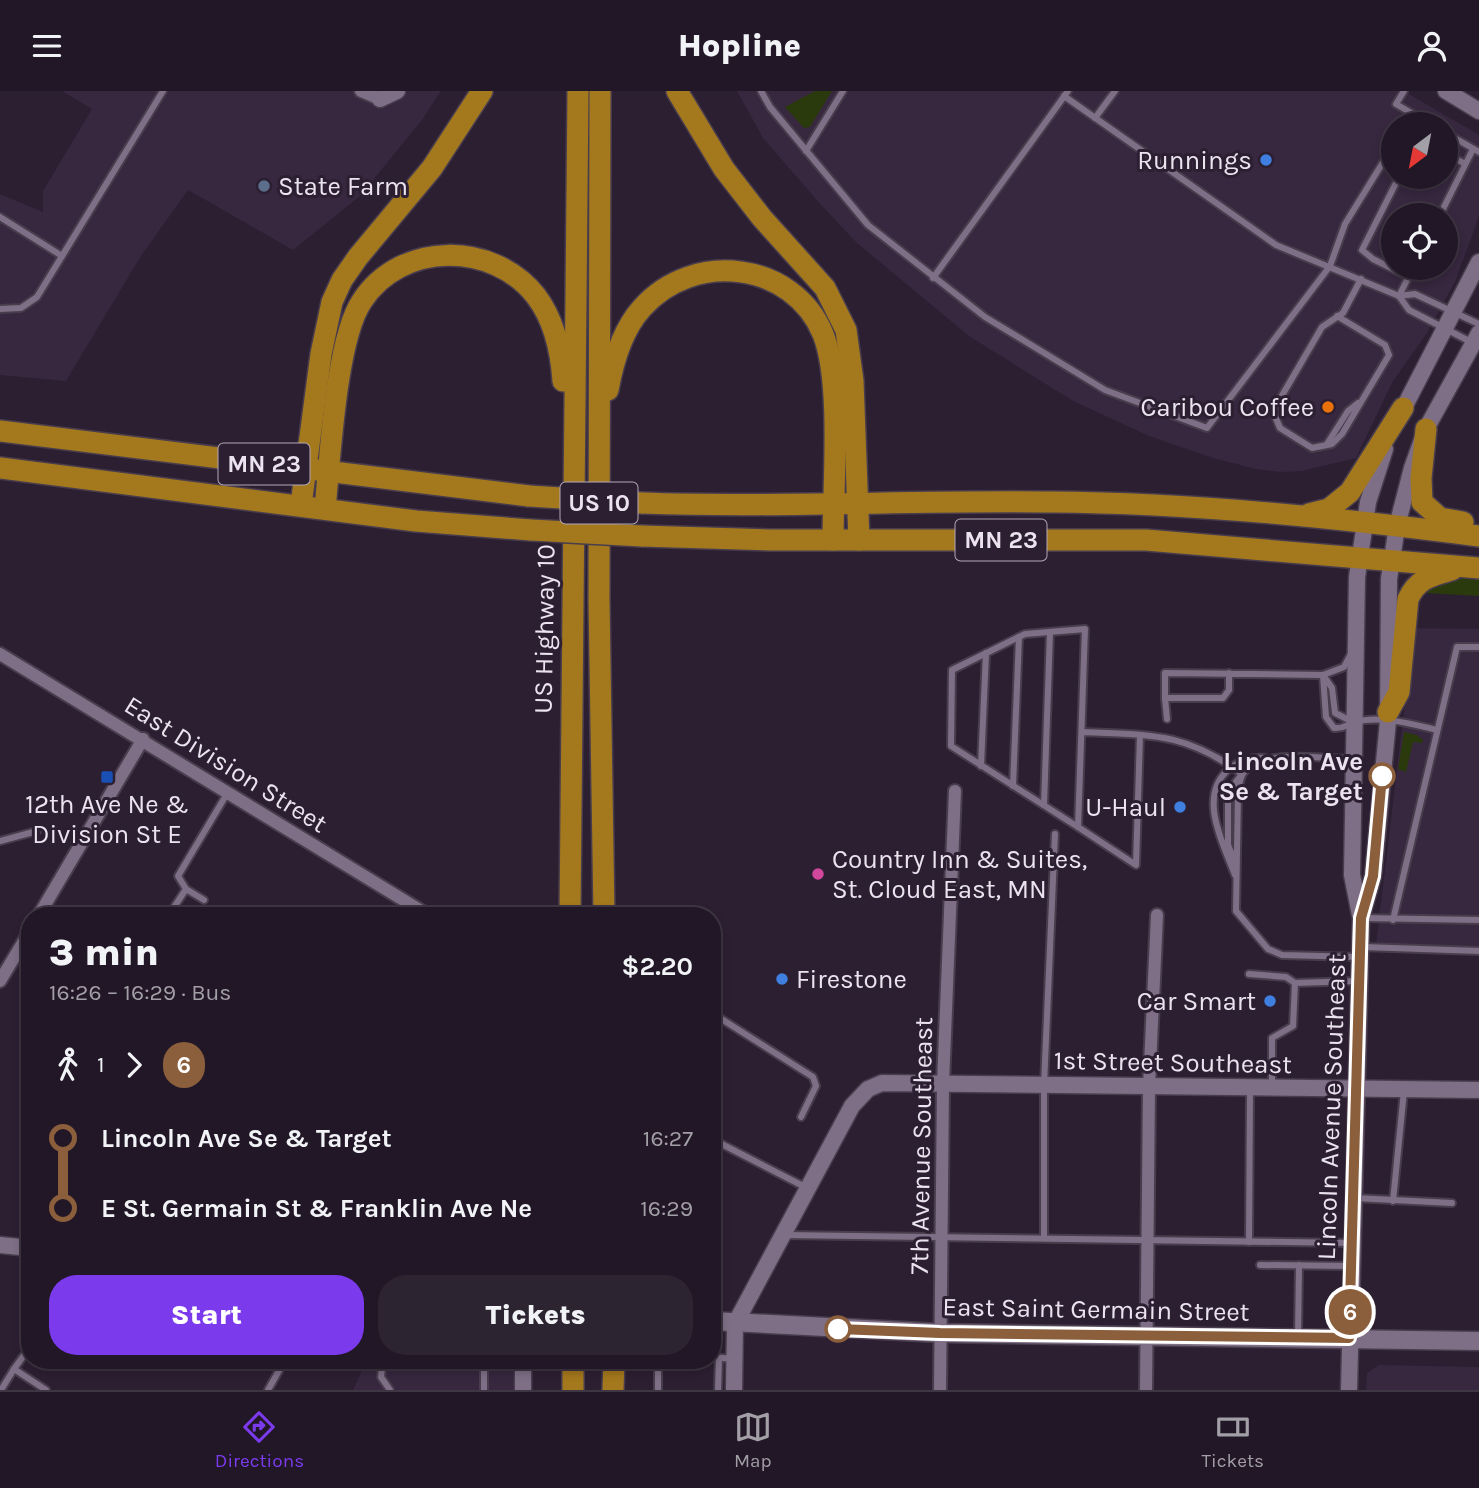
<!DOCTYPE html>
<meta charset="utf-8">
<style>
body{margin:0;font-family:Karla,sans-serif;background:#2d2432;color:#f1f3f6;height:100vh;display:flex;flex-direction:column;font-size:26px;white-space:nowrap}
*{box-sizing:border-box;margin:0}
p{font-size:23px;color:#a29fa7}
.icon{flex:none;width:38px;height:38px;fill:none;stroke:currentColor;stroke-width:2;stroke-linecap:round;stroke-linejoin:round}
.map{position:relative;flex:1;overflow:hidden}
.sheet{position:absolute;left:21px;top:816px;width:700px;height:462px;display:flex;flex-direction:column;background:#211726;border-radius:28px;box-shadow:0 4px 10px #0003,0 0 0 2px #3e3643}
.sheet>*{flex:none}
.badge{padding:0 14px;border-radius:23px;font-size:24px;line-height:46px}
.needle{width:46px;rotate:212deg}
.controls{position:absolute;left:1381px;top:21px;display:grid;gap:14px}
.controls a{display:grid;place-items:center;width:77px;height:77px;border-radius:50%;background:#211726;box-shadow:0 4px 10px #0003,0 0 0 2px #3e3643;font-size:35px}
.map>.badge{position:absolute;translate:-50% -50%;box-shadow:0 0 0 4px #fff}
.legs{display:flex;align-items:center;gap:10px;height:77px;padding:0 28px;font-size:23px}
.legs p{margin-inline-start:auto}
.summary{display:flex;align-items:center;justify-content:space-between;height:119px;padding:0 28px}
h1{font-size:38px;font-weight:800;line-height:52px}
.primary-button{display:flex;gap:14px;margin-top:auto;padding:14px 28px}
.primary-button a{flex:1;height:80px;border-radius:28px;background:#7c3aed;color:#fff;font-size:28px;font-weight:800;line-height:80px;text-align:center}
.primary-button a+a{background:#2d2432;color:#f1f3f6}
ul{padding:0 28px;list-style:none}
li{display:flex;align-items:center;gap:24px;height:70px;font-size:26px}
li i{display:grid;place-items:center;width:10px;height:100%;margin:0 9px;background:currentColor}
li i::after{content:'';width:18px;height:18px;margin:-9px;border:5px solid;border-radius:50%;background:#211726}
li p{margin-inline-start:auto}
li:first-child i{background:linear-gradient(#0000 50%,currentColor 0)}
li:last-child i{background:linear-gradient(currentColor 50%,#0000 0)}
header{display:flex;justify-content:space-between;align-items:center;height:91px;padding:0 28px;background:#211726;font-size:32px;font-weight:800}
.tabs{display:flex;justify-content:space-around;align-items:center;height:98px;border-top:2px solid #3e3643;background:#211726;font-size:19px;color:#a29fa7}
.tabs a{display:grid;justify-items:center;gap:4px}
.tabs .selected{color:#7c3aed}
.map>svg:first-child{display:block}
.built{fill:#37273f;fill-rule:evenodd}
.green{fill:#2a3a0c}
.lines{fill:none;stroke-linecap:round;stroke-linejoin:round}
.service-casing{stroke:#483d4d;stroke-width:10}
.minor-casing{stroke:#483d4d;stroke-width:16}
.tertiary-casing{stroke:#483d4d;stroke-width:19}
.secondary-casing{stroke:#483d4d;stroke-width:21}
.trunk-casing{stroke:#483d4d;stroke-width:24}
.service{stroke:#7e6f86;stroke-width:6}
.minor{stroke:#7e6f86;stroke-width:12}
.tertiary{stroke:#7e6f86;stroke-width:16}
.secondary{stroke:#7e6f86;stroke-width:18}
.trunk{stroke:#a4781d;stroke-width:21}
.trunk-bridge-casing{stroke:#483d4d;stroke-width:24;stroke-linecap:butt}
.trunk-bridge{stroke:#a4781d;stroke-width:21}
.line-1-casing{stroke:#fff;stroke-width:16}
.line-1{stroke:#8b5e3c;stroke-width:10}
.shop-dot{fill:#3f7fe0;stroke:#2c1f32;stroke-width:2.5}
.service-dot{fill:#5c6f8a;stroke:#2c1f32;stroke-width:2.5}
.food-dot{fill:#e8710a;stroke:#2c1f32;stroke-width:2.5}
.stop-1-dot{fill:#fff;stroke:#8b5e3c;stroke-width:3.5}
.transit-dot{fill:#1a4fb4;stroke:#2c1f32;stroke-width:2.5}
.hotel-dot{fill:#d1479c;stroke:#2c1f32;stroke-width:2.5}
.labels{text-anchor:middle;stroke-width:6;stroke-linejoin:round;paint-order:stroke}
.shield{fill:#2c1f32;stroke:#b2a8b6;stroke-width:2}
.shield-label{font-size:24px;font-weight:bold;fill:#ebe3ef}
.poi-label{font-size:26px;fill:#ebe3ef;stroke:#2c1f32;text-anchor:end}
.street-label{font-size:26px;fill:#ebe3ef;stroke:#2c1f32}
.stop-label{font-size:26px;font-weight:bold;fill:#ebe3ef;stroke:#2c1f32;text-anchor:end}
</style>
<header><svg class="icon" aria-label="menu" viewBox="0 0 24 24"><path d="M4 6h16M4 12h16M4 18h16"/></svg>Hopline<svg class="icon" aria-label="person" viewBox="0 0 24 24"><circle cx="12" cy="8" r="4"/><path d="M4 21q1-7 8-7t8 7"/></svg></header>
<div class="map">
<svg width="1479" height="1299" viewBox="0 0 1479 1299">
<rect width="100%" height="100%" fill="#2c1f32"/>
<g class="built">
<path d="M62,0h379l-19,29 -62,76 -67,54 -105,-60 -47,66 -75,125 -66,-6v-181l43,18v-21l49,-82z"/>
<path d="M737,0h667l75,44v81l-24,66 -28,51 -34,48 -37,77 -54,13 -21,1 -25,-3 -43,-11 -64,-22 -76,-35 -104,-65 -112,-93 -35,-37 -59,-68zM1393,33h53v53h-53zM1393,124h53v53h-53z"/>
<path d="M1414,537l65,1v320l-103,-5z"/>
<path d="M367,1269h146l1,30h-161z"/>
<path d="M1379,1274l100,2v23h-113l1,-17z"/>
</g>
<g class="green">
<path d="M815,0h17l-22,36 -6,1 -19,-21z"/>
<path d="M1451,486l28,2v17l-55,-3v-6z"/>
<path d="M1404,641l13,3 6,5 -1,3 -9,-1 -7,30 -8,-3z"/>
</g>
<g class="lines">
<g class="service-casing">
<g id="service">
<path d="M761,0l9,16 98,118 117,92 120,73 102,38 123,-162 15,-42 48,-78"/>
<path d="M1404,0l-8,13 17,10"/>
<path d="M1064,5l212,149 123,51 16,-2 64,30"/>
<path d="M1095,27l20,-27"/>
<path d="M1406,33l7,-10 18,10"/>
<path d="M1446,42l33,19"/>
<path d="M806,60l37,-60"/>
<path d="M1446,62l19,11"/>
<path d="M1399,86l-37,73 11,9 36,18"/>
<path d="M1440,124l33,-66"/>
<path d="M0,126l62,39"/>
<path d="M933,187l135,-187"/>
<path d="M1399,205l10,14 64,33"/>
<path d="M1399,205l14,-28"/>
<path d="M0,218l21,-1 16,-11 126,-206"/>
<path d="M1337,225l48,29 4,10 -47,79 -10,10 -20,4 -32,-20 -7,-17 49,-84 21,-14 18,-34"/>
<path d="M1327,353l21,-33 10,-8"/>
<path d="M1085,538l-7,198 -127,-81 1,-76 73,-36z"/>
<path d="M1229,582v17l-6,8h-58v-25l158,2 21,-8 7,-13"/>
<path d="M1323,584l3,42 8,11c10,1 12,-3 21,-6 25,-7 57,2 82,8"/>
<path d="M1323,584l9,13 3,25 16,8"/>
<path d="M1165,607l2,21"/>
<path d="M1082,641c68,3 103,0 160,42l-14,18v53l7,17"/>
<path d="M1352,668c-28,0 -88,-10 -107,12 -5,5 -6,14 -7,21l-2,119 32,38 14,6 77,2"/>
<path d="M981,675l5,-113"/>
<path d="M1013,695l6,-149"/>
<path d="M1044,714l6,-173"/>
<path d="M1078,736l58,38 4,-130"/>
<path d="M0,750l37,-10"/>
<path d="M1235,784c-12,-32 -38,-79 -6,-106 11,-9 22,-12 36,-11"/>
<path d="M186,798l-8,-13 50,-84"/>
<path d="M169,824l17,-26 18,11"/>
<path d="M1363,827l116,2"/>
<path d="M1393,829l64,-273h22"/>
<path d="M1363,856l116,4"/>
<path d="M1249,883l37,3 9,6"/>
<path d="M712,922l101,64 3,9 -15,31"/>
<path d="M1272,996v-49l21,-12 2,-43 63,-2"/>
<path d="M712,1048l95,49"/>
<path d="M1355,1107l97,5"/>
<path d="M1393,1110l11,-110"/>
<path d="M783,1144l569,8"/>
<path d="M1044,1147v-153l11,-251"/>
<path d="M1249,1151l1,-152"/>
<path d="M1260,1174l91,1"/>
<path d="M1298,1245l1,-71"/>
<path d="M30,1256l-16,22 32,21"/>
<path d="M712,1266l21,2"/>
<path d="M383,1269l-2,17 9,13"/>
<path d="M675,1269v2"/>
<path d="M689,1272v-3"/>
<path d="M1,1299l13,-21"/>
<path d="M268,1299l17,-30"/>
<path d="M484,1299v-30"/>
<path d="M658,1299v-30"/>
<path d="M718,1299l1,-32"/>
</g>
</g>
<g class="minor-casing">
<g id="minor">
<path d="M361,0l19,8"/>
<path d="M0,563l428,261"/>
<path d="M39,824l104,-176"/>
<path d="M0,890l30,-50"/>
<path d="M940,1299l3,-307 12,-292"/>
<path d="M1146,1299l3,-303 8,-172"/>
</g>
</g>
<g class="tertiary-casing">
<g id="tertiary">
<path d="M1446,0l33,20"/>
<path d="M380,8l17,-8"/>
<path d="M1398,328l81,-157"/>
<path d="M1360,824l-8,-40 5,-298 11,-75 17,-53"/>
<path d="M0,1154l30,3"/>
<path d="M523,1269v30"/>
<path d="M734,1299l1,-66 117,-218 16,-17 14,-6 597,7"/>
<path d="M1349,1299l12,-472 12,-42 15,-155 1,-142 8,-53 15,-58 14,-39 53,-96"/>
</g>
</g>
<g class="secondary-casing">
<path id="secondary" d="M712,1230l228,12 539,8"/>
</g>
<g class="trunk-casing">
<g id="trunk">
<path d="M600,0l-1,509 5,315"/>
<path d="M677,0l47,78 38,49 63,70 21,42 7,51 6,159"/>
<path d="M608,299c5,-28 14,-60 34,-82 51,-58 151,-47 181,26 19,47 10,153 10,206"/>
<path d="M1426,338l-5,49 1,24 18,16 23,4"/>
<path d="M0,340l529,65"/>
<path d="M0,377l416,53 115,9"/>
<path d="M642,412c137,5 273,-3 409,-1 142,1 287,16 428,34"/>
<path d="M301,414l20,-151 11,-52 10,-22 16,-23 74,-89 50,-77"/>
<path d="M325,418c5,-50 11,-170 37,-208 39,-60 131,-60 174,-5 19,25 25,55 27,85"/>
<path d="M1309,423l20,-5 21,-17 53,-84"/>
<path d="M642,445l128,4h376l333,28"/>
<path d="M1388,621l11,-20 9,-93c10,-21 23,-23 44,-29"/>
<path d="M570,824l8,-824"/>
<path d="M573,1269v30"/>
<path d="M613,1299l1,-30"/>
</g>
</g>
<use href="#service" class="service"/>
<use href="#minor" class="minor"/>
<use href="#tertiary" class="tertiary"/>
<use href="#secondary" class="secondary"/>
<use href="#trunk" class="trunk"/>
<g class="trunk-bridge-casing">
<g id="trunk-bridge">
<path d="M529,405l113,7"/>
<path d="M531,439l111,6"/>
</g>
</g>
<use href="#trunk-bridge" class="trunk-bridge"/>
</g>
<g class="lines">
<g class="line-1-casing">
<path id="line-1" d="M838,1238l102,4 409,5 12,-420 12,-42 9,-100"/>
</g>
<use href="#line-1" class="line-1"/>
</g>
<g class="shop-dot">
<circle cx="1266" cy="69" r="7"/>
<circle cx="1180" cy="716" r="7"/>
<circle cx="782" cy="888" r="7"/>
<circle cx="1270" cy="910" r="7"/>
</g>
<circle class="service-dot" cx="264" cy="95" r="7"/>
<circle class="food-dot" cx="1328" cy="316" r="7"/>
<g class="stop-1-dot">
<circle cx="1382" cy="685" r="12"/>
<circle cx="838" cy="1238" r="12"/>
</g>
<rect class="transit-dot" x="100" y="679" width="14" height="14" rx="3.5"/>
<circle class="hotel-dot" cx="818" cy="783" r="7"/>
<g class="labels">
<g class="shield">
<rect x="218.5" y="352.5" width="91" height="41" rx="5"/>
<rect x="560.5" y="391.5" width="77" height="41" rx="5"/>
<rect x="955.5" y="428.5" width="91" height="41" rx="5"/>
</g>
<g class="shield-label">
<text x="264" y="381">MN 23</text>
<text x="599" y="420">US 10</text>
<text x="1001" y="457">MN 23</text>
</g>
<g class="poi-label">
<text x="1252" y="78">Runnings</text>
<text x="278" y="104" text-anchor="start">State Farm</text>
<text x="1314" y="325">Caribou Coffee</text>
<text x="107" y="722" text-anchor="middle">12th Ave Ne &amp;<tspan x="107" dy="30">Division St E</tspan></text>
<text x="1166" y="725">U-Haul</text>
<text x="832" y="777" text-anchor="start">Country Inn &amp; Suites,<tspan x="832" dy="30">St. Cloud East, MN</tspan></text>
<text x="796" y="897" text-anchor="start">Firestone</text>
<text x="1256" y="919">Car Smart</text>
</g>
<g class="street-label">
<text transform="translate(544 538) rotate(-89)" y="9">US Highway 10</text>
<text transform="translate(226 673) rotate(32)" y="9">East Division Street</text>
<text transform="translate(1173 971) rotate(1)" y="9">1st Street Southeast</text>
<text transform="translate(1331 1016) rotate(-88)" y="9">Lincoln Avenue Southeast</text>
<text transform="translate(921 1055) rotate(-89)" y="9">7th Avenue Southeast</text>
<text transform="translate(1096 1218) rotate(1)" y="9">East Saint Germain Street</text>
</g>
<g class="stop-label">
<text x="1363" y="679">Lincoln Ave<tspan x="1363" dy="30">Se &amp; Target</tspan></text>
</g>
</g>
</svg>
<div class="controls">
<a><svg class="needle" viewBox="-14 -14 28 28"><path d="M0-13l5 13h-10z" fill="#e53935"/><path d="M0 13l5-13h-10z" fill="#a29fa7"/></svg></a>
<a><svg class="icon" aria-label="locate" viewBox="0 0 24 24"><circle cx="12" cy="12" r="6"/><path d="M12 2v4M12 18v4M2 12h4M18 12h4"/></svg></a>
</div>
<b class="badge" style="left:1350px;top:1221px;background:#8b5e3c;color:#fff">6</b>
<section class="sheet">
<div class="summary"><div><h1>3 min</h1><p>16:26 – 16:29 · Bus</p></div><b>$2.20</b></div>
<div class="legs"><svg class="icon" aria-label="walk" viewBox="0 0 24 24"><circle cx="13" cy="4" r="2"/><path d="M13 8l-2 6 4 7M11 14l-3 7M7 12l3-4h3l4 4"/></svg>1<svg class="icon" aria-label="forward" viewBox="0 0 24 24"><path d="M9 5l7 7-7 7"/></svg><b class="badge" style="background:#8b5e3c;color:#fff">6</b></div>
<ul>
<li><i style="color:#8b5e3c"></i><b>Lincoln Ave Se &amp; Target</b><p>16:27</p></li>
<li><i style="color:#8b5e3c"></i><b>E St. Germain St &amp; Franklin Ave Ne</b><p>16:29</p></li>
</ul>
<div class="primary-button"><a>Start</a><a>Tickets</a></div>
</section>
</div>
<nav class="tabs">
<a class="selected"><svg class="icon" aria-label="directions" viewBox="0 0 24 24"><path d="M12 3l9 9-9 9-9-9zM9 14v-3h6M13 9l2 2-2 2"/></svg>Directions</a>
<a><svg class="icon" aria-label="map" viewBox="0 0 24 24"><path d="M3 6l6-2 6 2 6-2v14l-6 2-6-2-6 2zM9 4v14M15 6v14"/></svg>Map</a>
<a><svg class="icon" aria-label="tickets" viewBox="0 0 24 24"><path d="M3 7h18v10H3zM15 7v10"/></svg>Tickets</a>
</nav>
